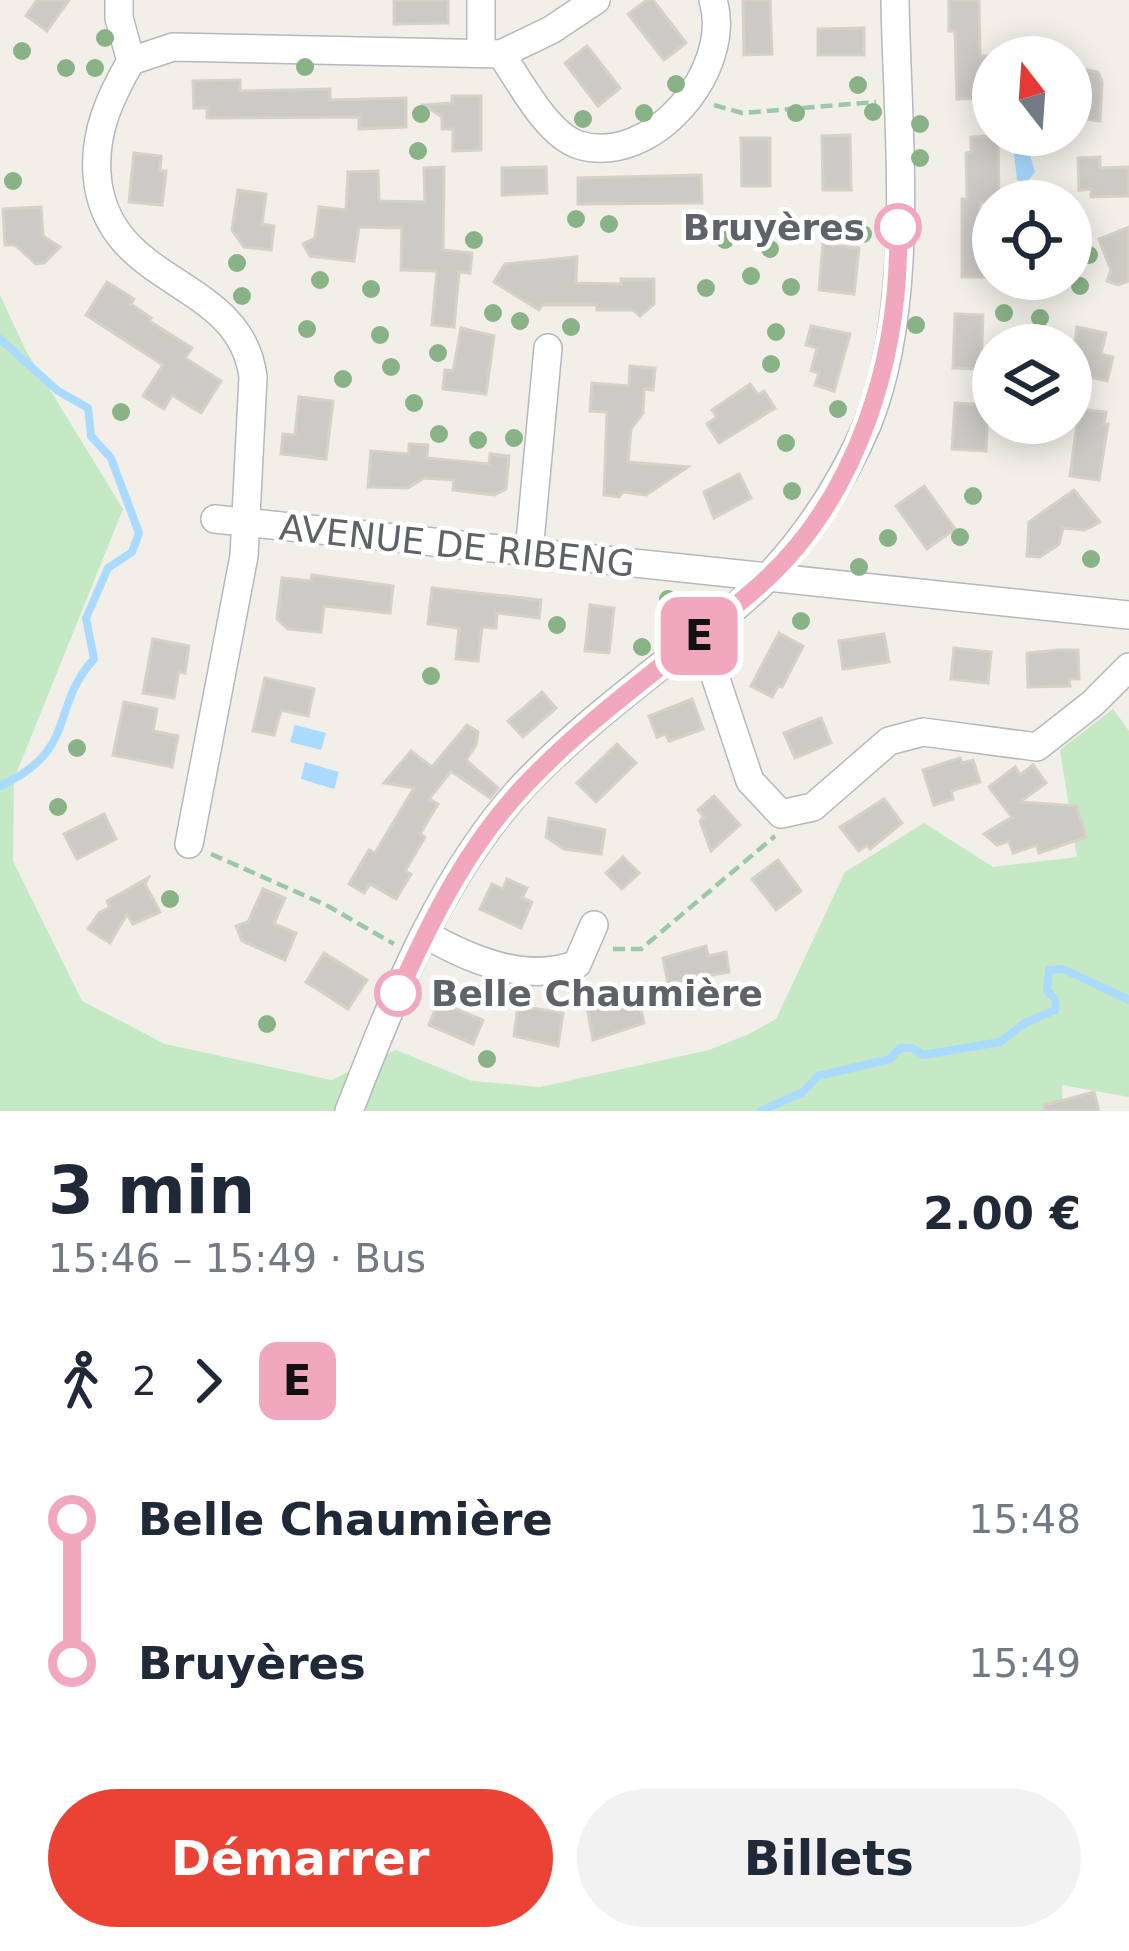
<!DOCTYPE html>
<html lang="fr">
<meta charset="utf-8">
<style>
body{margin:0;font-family:"DejaVu Sans",sans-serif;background:#f2f2f3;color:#1f2937;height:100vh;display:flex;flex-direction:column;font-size:45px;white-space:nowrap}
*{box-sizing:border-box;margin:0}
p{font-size:39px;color:#747a83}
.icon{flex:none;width:66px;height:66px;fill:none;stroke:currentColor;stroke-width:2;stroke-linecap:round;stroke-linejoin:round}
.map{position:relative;height:1111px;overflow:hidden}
.panel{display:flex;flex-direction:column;background:#fff;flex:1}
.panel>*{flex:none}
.badge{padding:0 24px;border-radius:18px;font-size:42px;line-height:78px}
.needle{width:78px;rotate:343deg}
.fabs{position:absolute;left:972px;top:36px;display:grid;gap:24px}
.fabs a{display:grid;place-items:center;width:120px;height:120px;border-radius:50%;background:#fff;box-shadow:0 6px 30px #0003;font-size:60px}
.map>.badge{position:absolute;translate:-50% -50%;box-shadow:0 0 0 6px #fff}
.legs{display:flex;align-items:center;gap:18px;height:132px;padding:0 48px;font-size:39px}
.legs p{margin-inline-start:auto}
.head{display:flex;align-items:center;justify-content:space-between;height:204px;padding:0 48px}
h1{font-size:66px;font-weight:600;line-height:90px}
.button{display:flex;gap:24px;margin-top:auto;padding:24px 48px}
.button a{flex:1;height:138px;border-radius:72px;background:#ea4335;color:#fff;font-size:48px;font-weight:600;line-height:138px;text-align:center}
.button a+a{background:#f2f2f3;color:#1f2937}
ul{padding:0 48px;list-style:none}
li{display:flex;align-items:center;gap:42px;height:144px;font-size:45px}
li i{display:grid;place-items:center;width:18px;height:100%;margin:0 15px;background:currentColor}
li i::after{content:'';width:30px;height:30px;margin:-15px;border:9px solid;border-radius:50%;background:#fff}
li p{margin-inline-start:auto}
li:first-child i{background:linear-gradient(#0000 50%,currentColor 0)}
li:last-child i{background:linear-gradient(currentColor 50%,#0000 0)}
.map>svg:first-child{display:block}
.green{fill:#c5e8c5}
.water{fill:#aadaff}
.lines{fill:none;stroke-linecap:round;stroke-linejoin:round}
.stream{stroke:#aadaff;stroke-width:8}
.building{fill:#cccac5;stroke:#d6d1c6;stroke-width:3}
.minor-casing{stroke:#b5b8bc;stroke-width:30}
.path{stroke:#9cc7a9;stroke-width:4.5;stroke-dasharray:12 6;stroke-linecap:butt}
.minor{stroke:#fff;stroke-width:27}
.tree{fill:#89b387}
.line-1-casing{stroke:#fff;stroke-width:27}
.line-1{stroke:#f1a7be;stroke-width:18}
.stop-1-dot{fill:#fff;stroke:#f1a7be;stroke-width:6}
.labels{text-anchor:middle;stroke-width:9;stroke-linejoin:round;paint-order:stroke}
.stop-label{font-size:36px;font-weight:bold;fill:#5f6368;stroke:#fff;text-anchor:end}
.street-label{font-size:36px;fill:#5f6368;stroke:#fff}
</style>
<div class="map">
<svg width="1129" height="1111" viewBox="0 0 1129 1111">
<rect width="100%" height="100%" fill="#f1efe8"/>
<path class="green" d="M0,295l25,54 98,160 -109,270 -1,82 69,140 83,43 166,36 65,-30 76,31 68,6 169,-37 40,-16 27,-15 69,-147 79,-49 69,44 84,-10 -17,-107 53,-41 16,22v366l-67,-12 1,26h-1063z"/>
<g class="water">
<path d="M1020,150l9,2 6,20 -9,11 -9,-3 -3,-26z"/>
<path d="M295,725l31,8 -5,17 -31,-8z"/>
<path d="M305,762l34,10 -5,17 -33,-10z"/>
</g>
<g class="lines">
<g class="stream">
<path d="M0,339l58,52 30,17 3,28 20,22 28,75 -7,19 -24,16 -22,50 8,41c-45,49 -15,91 -94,127"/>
<path d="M761,1111l42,-19 15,-16 72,-17 10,-11h12l11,7 77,-13 25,-19 30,-13 1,-9 -9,-11 2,-20 14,-1 66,31"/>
</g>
</g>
<g class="building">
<path d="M37,0h32l-22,31 -21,-15z"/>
<path d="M394,0h54v23l-54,1z"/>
<path d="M647,0h6l33,43 -22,17 -36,-46z"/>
<path d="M743,0h27l2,54 -28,1z"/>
<path d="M949,0h30l1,56h13v42l-36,1 -2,-68h-6z"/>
<path d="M864,28v27h-46v-26z"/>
<path d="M587,46l33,42 -22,18 -33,-43z"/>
<path d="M1077,68l21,4 4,10 -2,39 -29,-4v-43l5,1z"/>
<path d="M240,80v11l90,-2v11l76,-2v29l-47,2v-12l-152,1v-10h-13l-1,-27z"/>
<path d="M452,96h29v54l-28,1v-22h-11v-12l-18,-12 28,-2z"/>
<path d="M850,135l1,55h-28l-1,-54z"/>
<path d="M998,136l1,65 -19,1 1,38h12l-1,37h-30v-78h5l-1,-46 5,-1v-15z"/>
<path d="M741,138h29v48h-28z"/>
<path d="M134,153l27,3 -1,15h6l-4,34 -33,-3z"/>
<path d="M1100,157v11l29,-1v29l-38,1v-8l-12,1 -1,-32z"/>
<path d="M444,167l-1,83 29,3 -2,20 -11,-1 -5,55 -22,-2 5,-54 -36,-1 1,-42 -43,-1 -5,34 -44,-5 -7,-12 12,-6 4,-31 27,3 2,-38 30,-1 1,30 46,1 -1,-34z"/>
<path d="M546,167l1,26 -45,2v-27z"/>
<path d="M701,175l1,28 -124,1v-26z"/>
<path d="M238,190l28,4 -4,30 12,2 -3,24 -27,-3 -12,-17z"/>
<path d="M41,207l2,29 17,11 -16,16 -8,1 -21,-19h-10l-2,-36z"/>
<path d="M1129,227v54l-11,4 -11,-4 4,-11 -12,-31z"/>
<path d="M823,244l36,4 -5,46 -35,-4z"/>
<path d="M577,257l-1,26 45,1v-5h33v25l-14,12 -7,-6h-36v-5h-55l-3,5 -45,-28 11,-18z"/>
<path d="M107,282l27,17 -3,5 20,14 -2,3 43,27 -7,10 36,23 -20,32 -29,-18 -8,14 -21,-13 20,-31 -77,-50z"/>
<path d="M955,314l28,1 -2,54 -28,-1z"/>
<path d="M811,326l39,8 -16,57 -19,-6 4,-12 -8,-2 6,-23 -11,-3z"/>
<path d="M1077,327l29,6 -5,21 12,3 -6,24 -36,-8z"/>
<path d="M461,328l33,8 -8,58 -43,-5 2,-19 8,1z"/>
<path d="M630,366l25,2 -2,22 -9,-1 -1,24 -12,16 -3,33 60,5 -42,28 -23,-3 -4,5 -15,-2 3,-83 -17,-1 2,-28 37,3z"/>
<path d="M750,384l8,11 6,-4 11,17 -56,35 -12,-19 10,-7 -5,-7z"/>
<path d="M299,397l34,4 -7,58 -45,-5 2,-20 12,1z"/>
<path d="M955,403l33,2 -2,46 -34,-2z"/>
<path d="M1079,409l27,3 -2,12h4l-9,56 -29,-4z"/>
<path d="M409,444l19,1 -1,13 62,6 1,-10 19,2 -3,33 -12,6 -41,-5 1,-10 -30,-2 -16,10 -40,-1 3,-36 38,3z"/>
<path d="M739,474l12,24 -37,20 -10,-26z"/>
<path d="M924,486l31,43 -28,20 -31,-43z"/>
<path d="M1074,490l26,32 -15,8 -22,-2 -4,16 -19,13 -13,-1 2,-34z"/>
<path d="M312,575l81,11 -3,27 -66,-7 -3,26 -33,-3 -11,-10 5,-41 29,3z"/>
<path d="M432,588l109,12 -2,18 -42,-5 -1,15 -14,-1 -4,34 -22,-2 3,-31 -31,-4z"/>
<path d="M590,605l24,3 -5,45 -24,-2z"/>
<path d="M779,633l24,13 -21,41 -4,-1 -6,11 -21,-11z"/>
<path d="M884,634l5,28 -46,7 -4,-28z"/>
<path d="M153,639l36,7 -4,27 -6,-2 -5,27 -31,-5z"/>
<path d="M954,648l37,4 -3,31 -37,-4z"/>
<path d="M1059,650h19l1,29h-10l1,7 -42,1 -1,-34z"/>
<path d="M265,678l49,11 -6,27 -27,-6 -7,25 -21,-4z"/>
<path d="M542,692l14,16 -33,29 -15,-16z"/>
<path d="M692,699l11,30 -34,12 -3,-7 -9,3 -8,-21z"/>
<path d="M124,702l33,7 -4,22 25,5 -6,31 -59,-12z"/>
<path d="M821,718l10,25 -36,15 -11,-25z"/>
<path d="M467,725l11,7 -2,13 -10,15 32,28 -8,10 -39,-27 -22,28 9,5 -18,30 5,3 -20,34 6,3 -15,25 -26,-15 -6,9 -15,-9 20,-34 6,3 39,-65 -30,-5 27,-32 21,16z"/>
<path d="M617,744l19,19 -40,39 -19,-19z"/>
<path d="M960,758l2,5 11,-3 7,22 -29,9 2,8 -19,6 -11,-35z"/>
<path d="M1033,765l13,18 -26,19 56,4 10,31 -47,16 -2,-8 -24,8 -4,-12 -12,4 -13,-11 28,-17 -23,-30 26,-20 5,8z"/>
<path d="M714,796l26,29 -29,26 -11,-30 4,-4 -6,-7z"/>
<path d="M884,799l18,24 -32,26 -3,-4 -8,6 -19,-24z"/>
<path d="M104,814l12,25 -39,20 -13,-25z"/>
<path d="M549,818l56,12 -4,24 -37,-5 -18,-12z"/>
<path d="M623,857l16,16 -17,16 -16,-16z"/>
<path d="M778,860l23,31 -25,19 -24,-31z"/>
<path d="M148,878l-3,6 15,28 -27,12 -6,-10 -17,29 -22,-14 11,-16 11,-6 -3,-6z"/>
<path d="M507,879l20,9 -5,10 10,4 -11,26 -41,-19 12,-25 11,5z"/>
<path d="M263,889l22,9 -11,26 22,9 -11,27 -43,-19 -6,-15 12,-4z"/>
<path d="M706,946l2,10 18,-4 3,20 -61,11 -5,-25z"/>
<path d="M324,953l43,27 -19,29 -42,-27z"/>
<path d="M638,997l6,26 -51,17 -6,-33z"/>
<path d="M438,1002l45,18 -10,24 -44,-19z"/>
<path d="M518,1006l45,7 -5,33 -44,-10z"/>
<path d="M1094,1092l5,19h-54l-1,-6z"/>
</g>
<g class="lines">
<g class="minor-casing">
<g id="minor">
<path d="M119,0v18l12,43"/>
<path d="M481,53v-53"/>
<path d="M501,54c18,26 46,81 78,91 73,22 155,-75 134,-145"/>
<path d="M215,519l914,96"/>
<path d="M529,552l19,-204"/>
<path d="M701,634l49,147 31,33 32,-7 76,-66 34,-9 114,15 56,-44 36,-36"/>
<path d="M189,844l55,-288 9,-179c-12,-101 -148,-89 -156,-203 -3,-42 13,-77 34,-113l42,-14 328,7 50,-24 45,-30"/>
<path d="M425,934c45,26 102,50 152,30l17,-39"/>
<path d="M349,1111c45,-114 91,-236 176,-327 46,-48 100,-90 152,-131 30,-24 64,-48 91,-76 41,-44 75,-96 99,-152 50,-122 30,-295 28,-425"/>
</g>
</g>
<g class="path">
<path d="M714,105l28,8 134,-11"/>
<path d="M211,854l115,51 68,39"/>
<path d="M613,949h28l134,-113"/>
</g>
<use href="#minor" class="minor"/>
</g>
<g class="tree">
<circle cx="105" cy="38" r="9"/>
<circle cx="22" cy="51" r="9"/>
<circle cx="305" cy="67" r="9"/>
<circle cx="66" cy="68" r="9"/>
<circle cx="95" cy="68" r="9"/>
<circle cx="676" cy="84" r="9"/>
<circle cx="858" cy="85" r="9"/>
<circle cx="873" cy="112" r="9"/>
<circle cx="644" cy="113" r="9"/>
<circle cx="796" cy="113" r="9"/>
<circle cx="421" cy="114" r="9"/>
<circle cx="583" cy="119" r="9"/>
<circle cx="920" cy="124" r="9"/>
<circle cx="418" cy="151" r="9"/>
<circle cx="920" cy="158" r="9"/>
<circle cx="13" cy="181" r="9"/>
<circle cx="576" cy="219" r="9"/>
<circle cx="609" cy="224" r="9"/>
<circle cx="863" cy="234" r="9"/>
<circle cx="474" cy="240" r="9"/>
<circle cx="725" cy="240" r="9"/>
<circle cx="770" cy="249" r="9"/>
<circle cx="1089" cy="255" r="9"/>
<circle cx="237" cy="263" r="9"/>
<circle cx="751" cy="276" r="9"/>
<circle cx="320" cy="280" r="9"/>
<circle cx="1080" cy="286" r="9"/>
<circle cx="791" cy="287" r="9"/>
<circle cx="706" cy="288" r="9"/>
<circle cx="371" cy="289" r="9"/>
<circle cx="242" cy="296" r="9"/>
<circle cx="493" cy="313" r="9"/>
<circle cx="1004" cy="313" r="9"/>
<circle cx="1040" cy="318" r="9"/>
<circle cx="520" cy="321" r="9"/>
<circle cx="916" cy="325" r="9"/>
<circle cx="571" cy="327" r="9"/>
<circle cx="307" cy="329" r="9"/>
<circle cx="776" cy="332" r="9"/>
<circle cx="380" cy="335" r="9"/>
<circle cx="438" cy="353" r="9"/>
<circle cx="771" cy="364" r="9"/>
<circle cx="391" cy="367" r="9"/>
<circle cx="343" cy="379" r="9"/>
<circle cx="414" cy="403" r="9"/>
<circle cx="838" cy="409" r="9"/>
<circle cx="121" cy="412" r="9"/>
<circle cx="439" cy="434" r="9"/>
<circle cx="514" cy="438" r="9"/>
<circle cx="478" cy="440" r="9"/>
<circle cx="786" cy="443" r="9"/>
<circle cx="792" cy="491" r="9"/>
<circle cx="973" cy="496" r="9"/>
<circle cx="960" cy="537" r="9"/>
<circle cx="888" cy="538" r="9"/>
<circle cx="1091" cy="559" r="9"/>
<circle cx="859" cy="567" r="9"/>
<circle cx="668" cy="599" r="9"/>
<circle cx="696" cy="608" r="9"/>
<circle cx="676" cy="617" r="9"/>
<circle cx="801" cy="621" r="9"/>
<circle cx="557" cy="625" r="9"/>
<circle cx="642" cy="647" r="9"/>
<circle cx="431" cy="676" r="9"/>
<circle cx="77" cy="748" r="9"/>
<circle cx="58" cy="807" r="9"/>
<circle cx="170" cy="899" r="9"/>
<circle cx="267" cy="1024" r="9"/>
<circle cx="487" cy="1059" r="9"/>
</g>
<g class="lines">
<g class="line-1-casing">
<path id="line-1" d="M398,993c34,-75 70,-148 128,-209 71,-75 159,-132 236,-201 97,-88 139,-228 136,-356"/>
</g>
<use href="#line-1" class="line-1"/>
</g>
<g class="stop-1-dot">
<circle cx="898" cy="227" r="21"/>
<circle cx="398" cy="993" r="21"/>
</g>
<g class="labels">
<g class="stop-label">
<text x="865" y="240">Bruyères</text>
<text x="431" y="1006" text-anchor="start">Belle Chaumière</text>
</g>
<g class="street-label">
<text transform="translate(457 545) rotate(6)" y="13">AVENUE DE RIBENG</text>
</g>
</g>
</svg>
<div class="fabs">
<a><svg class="needle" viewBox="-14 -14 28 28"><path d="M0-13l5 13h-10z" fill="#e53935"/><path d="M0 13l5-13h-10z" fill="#747a83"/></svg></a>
<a><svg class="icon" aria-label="locate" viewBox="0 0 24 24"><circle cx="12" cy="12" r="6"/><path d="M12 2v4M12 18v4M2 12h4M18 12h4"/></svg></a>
<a><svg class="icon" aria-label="layers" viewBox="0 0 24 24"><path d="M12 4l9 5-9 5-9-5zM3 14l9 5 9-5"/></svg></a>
</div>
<b class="badge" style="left:699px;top:636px;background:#f1a7be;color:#111">E</b>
</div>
<section class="panel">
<div class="head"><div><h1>3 min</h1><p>15:46 – 15:49 · Bus</p></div><b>2.00 €</b></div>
<div class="legs"><svg class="icon" aria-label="walk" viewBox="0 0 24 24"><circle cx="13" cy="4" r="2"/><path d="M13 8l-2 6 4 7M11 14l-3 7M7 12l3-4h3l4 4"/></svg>2<svg class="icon" aria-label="forward" viewBox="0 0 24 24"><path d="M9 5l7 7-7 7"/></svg><b class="badge" style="background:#f1a7be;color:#111">E</b></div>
<ul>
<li><i style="color:#f1a7be"></i><b>Belle Chaumière</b><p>15:48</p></li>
<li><i style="color:#f1a7be"></i><b>Bruyères</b><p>15:49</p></li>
</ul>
<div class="button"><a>Démarrer</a><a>Billets</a></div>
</section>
